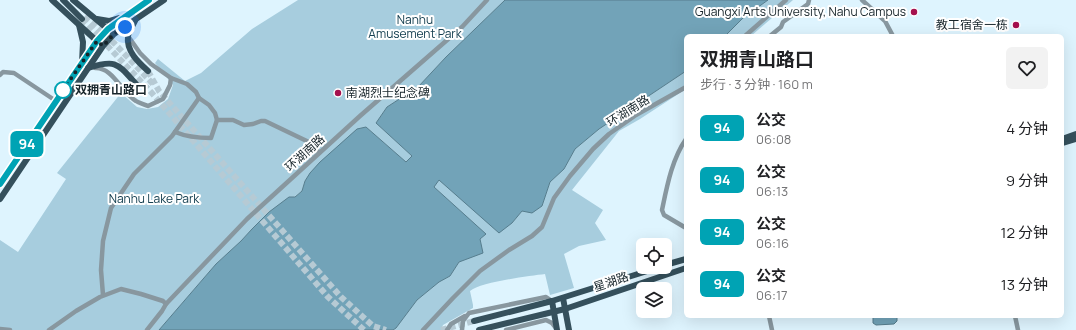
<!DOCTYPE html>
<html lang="zh">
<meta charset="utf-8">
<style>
body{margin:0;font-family:Manrope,"Noto Sans SC",sans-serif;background:#f2f2f2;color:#202124;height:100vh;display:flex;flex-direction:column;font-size:15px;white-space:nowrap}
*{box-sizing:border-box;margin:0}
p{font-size:13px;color:#757577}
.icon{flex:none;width:22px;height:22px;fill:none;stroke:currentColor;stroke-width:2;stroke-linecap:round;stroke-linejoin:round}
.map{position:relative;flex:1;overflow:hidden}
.sheet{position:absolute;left:684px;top:34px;width:380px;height:284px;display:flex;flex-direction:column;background:#fff;border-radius:6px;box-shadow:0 4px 16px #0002}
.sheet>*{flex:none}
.badge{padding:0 8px;border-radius:6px;font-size:14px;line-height:26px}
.controls{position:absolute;left:636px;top:238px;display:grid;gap:8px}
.controls a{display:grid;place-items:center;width:36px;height:36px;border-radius:6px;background:#fff;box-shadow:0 4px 16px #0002;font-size:20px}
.you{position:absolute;width:20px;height:20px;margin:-10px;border:3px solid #fff;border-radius:50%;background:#1a73e8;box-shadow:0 0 0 6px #1a73e833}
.map>.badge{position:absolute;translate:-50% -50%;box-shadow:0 0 0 2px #fff}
.round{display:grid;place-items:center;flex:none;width:42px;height:42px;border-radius:6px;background:#f2f2f2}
.headline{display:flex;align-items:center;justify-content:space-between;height:68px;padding:0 16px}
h1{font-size:19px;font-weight:700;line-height:30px}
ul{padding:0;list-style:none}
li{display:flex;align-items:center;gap:12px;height:52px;padding:0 16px}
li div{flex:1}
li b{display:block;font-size:15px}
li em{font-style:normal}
li .badge{min-width:44px;font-weight:700;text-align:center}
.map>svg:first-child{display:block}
.green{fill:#a7cdde}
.water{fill:#72a3b8;stroke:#567d8d}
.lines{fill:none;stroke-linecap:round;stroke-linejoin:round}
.major-tunnel{stroke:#b6cad4;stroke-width:6;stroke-dasharray:6 3;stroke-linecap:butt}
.minor{stroke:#88979f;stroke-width:4.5}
.major{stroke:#35505c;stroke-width:6}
.line-casing{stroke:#fff;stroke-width:9}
.line{stroke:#00a3b4;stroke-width:6}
.walk{stroke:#16242a;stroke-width:4;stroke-dasharray:0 7.2}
.poi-dot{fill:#a5104d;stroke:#fff;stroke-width:1.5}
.stop-dot{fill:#fff;stroke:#00a3b4;stroke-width:2}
.labels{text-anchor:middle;stroke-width:4;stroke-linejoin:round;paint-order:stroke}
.poi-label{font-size:12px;fill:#16242a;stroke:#fff;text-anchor:end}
.park-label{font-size:12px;fill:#164051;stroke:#fff}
.stop-label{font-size:12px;font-weight:bold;fill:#16242a;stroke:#fff;text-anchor:start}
.street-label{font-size:12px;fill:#16242a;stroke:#fff}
</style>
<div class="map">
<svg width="1076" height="330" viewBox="0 0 1076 330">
<rect width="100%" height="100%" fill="#def4fe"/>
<g class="green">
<path d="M298,0h207l-59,57 -28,30 -31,20 -11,16 36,33 -6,6 -40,-35 -61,54 -3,10 -50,38 -11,12 -25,23 -57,66h-159v-90l18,12 48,-73 -9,-6 64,-80 16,14 10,2 11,-2 10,-8 5,-14 -18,-22 3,-4 27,22 16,-8 51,-44z"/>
<path d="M768,0h25l-42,36h-26l18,-18z"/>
<path d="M686,71v18l-46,30 -21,12 -47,59 31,20 -8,13 11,17 -27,6 -15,8 10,34 -24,7 -5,-21c-16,2 -65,8 -75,17l3,14v3l-30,17 -2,5h-48l3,-2 21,-28 22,-18 11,-6 9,-14 26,-28 -52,-48 6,-7 73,44 10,-12 20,-5 8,-24 14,-13 11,-20 24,-20z"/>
</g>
<g class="water">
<path d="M505,0h263l-25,18 -18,18h-39v35l-87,58 -24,20 -11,20 -14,13 -8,24 -10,7 -10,-2 -10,12 -13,10 -60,-53 -5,7 52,47 -6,5 3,14 -24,9 -9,14 -11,6 -22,18 -21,28 -3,2h-234l57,-66 25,-23 11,-12 17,-17 20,-15h6l7,-6 3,-10 5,-8 10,-11 37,-33 9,-2 40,35 6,-6 -36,-33 11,-16 31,-20 28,-30z"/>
<path d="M875,316h22v5l-3,3 -18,1 -3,-2v-5z"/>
</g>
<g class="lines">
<g class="major-tunnel">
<path d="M85,16l30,28 38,40"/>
<path d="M82,19l69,73 177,205 36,33"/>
<path d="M148,71l11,20 182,206 32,29 13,4"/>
<path d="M441,330l33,-9"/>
</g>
<g class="minor">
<path d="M862,0l23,21 8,15"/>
<path d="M745,36l41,-36"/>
<path d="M770,36l11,-9 2,-5 25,-18 1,-4"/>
<path d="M95,68c18,-1 26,24 41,33 3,2 8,3 12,5l15,-7 7,-14 1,-7 -20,-14 -11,-11 -12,-17"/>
<path d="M0,75l3,-3 11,1 42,28"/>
<path d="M171,78l16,6 9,8 3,6 10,7 6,8 2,7h16l11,5 9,-1 8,-3h4l48,23 6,9"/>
<path d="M175,132c12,5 23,6 36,6l6,-18"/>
<path d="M686,139c-14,20 -19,47 -24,71l2,5 22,13"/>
<path d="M103,295l-2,-25 2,-29 8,-33 23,-34 38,-38 27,-38"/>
<path d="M769,316l3,14"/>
<path d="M1015,316l3,14"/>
<path d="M0,329l10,1"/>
<path d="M49,330l27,-19 24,-14 21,-8 20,5 22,7 3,3"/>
<path d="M147,330l15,-19 4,-7 81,-85 113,-103 102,-89 25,-27"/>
<path d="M423,330l30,-32 27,-27 29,-21 23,-14 10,-9 12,-29 16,-22 23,-27 16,-15 27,-19 50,-28"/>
<path d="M447,330l4,-6 14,-8"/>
<path d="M462,330l1,-9 6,-8 77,-16 6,4"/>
<path d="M506,330l40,-10 6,3 4,5"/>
</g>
<g class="major">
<path d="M52,0l47,43"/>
<path d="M63,0l19,19"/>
<path d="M73,0l37,31"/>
<path d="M97,19l12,2 10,-3"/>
<path d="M135,21c-2,4 -6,10 -7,15 -2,15 10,26 20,35"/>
<path d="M79,25l4,17 -1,21"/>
<path d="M88,68c28,-9 29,-5 48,16"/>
<path d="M1062,139l14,-5"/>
<path d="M1062,143l14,-4"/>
<path d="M0,184l97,-143 11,-12 41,-29"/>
<path d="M0,199l103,-153 11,-12 50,-34"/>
<path d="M665,265l21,-6"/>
<path d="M563,298l6,32"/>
<path d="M552,301l5,29"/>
<path d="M474,321l78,-20 108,-34"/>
<path d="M479,330l86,-21 121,-41"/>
</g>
</g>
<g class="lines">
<g class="line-casing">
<path id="line" d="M0,184l97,-143 11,-12 41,-29"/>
</g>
<use href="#line" class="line"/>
<path class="walk" d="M63,90l34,-49 6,5 11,-12 11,-7"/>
</g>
<g class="poi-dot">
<circle cx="914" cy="12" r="4"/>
<circle cx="1016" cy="25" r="4"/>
<circle cx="338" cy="93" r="4"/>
</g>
<circle class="stop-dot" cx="63" cy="90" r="8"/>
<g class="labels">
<g class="poi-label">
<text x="906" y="16">Guangxi Arts University, Nahu Campus</text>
<text x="1008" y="29">教工宿舍一栋</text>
<text x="346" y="97" text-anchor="start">南湖烈士纪念碑</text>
</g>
<g class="park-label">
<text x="415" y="24">Nanhu<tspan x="415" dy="14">Amusement Park</tspan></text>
<text x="154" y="203">Nanhu Lake Park</text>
</g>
<g class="stop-label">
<text x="75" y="94">双拥青山路口</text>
</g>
<g class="street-label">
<text transform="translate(628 111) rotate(-32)" y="4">环湖南路</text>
<text transform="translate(305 153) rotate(-42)" y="4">环湖南路</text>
<text transform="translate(611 282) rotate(-19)" y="4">星湖路</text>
</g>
</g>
</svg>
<div class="controls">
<a><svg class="icon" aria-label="locate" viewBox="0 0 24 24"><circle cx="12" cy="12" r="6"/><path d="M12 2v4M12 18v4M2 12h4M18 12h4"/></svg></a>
<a><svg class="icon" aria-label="layers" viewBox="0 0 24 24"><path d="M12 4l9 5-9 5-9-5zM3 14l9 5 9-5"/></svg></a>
</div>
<div class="you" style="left:125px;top:27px"></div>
<b class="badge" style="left:27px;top:144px;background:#00a3b4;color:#fff">94</b>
<section class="sheet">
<div class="headline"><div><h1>双拥青山路口</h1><p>步行 · 3 分钟 · 160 m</p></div><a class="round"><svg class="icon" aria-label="heart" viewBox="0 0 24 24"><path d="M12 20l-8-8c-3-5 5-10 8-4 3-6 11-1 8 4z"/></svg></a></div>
<ul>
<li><span class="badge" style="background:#00a3b4;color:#fff">94</span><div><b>公交</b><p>06:08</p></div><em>4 分钟</em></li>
<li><span class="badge" style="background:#00a3b4;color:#fff">94</span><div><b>公交</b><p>06:13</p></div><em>9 分钟</em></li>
<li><span class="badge" style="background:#00a3b4;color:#fff">94</span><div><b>公交</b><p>06:16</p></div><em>12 分钟</em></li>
<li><span class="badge" style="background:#00a3b4;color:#fff">94</span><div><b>公交</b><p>06:17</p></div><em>13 分钟</em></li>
</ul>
</section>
</div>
